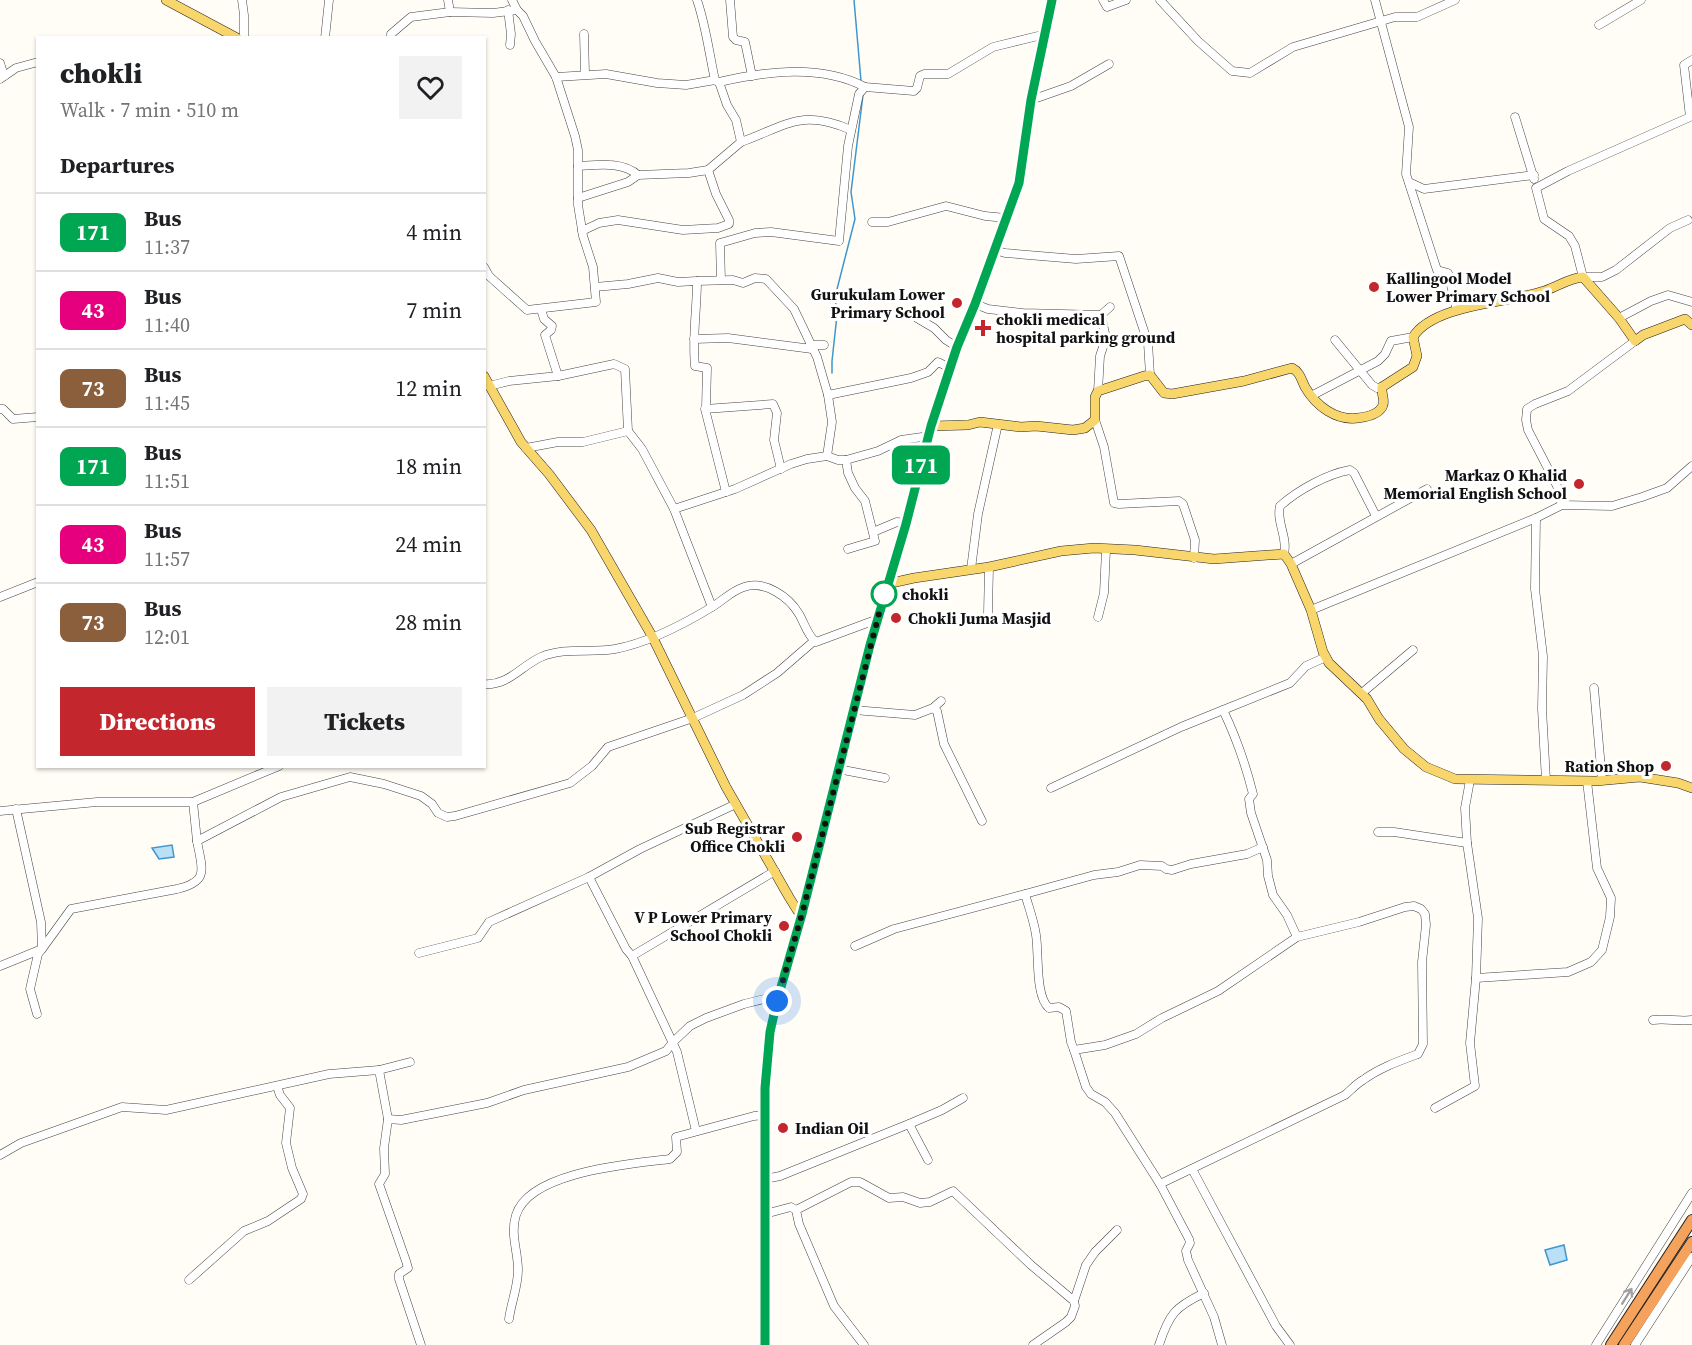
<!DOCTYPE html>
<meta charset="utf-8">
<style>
body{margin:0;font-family:"Source Serif 4",serif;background:#f2f2f2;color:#202124;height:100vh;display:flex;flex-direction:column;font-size:22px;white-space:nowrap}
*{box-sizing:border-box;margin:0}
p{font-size:20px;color:#757577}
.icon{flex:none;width:33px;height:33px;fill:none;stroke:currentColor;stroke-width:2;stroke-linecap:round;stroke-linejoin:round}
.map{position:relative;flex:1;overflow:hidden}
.drawer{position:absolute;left:36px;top:36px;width:450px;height:732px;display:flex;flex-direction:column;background:#fff;border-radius:0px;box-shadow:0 2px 4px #0004}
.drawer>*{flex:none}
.badge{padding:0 12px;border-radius:9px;font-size:21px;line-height:39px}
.you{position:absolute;width:30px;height:30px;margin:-15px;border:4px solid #fff;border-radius:50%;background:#1a73e8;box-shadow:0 0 0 9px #1a73e833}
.map>.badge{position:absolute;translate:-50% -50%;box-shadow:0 0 0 3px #fff}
h2{padding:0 24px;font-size:22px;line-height:54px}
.round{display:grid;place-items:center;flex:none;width:63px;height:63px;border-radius:0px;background:#f2f2f2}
.summary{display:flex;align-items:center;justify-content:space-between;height:102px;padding:0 24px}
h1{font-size:28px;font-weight:800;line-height:45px}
.action{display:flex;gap:12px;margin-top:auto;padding:12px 24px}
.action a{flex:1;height:69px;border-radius:0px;background:#c4262e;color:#fff;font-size:24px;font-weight:800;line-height:69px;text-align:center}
.action a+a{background:#f2f2f2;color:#202124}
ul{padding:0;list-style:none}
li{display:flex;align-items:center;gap:18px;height:78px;padding:0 24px;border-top:2px solid #e0e0e0}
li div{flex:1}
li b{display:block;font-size:22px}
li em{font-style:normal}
li .badge{min-width:66px;font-weight:700;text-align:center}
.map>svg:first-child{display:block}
.water{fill:#b9e0f7;stroke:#3f96cf;stroke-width:1.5}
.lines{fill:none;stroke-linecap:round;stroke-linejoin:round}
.stream{stroke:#3f96cf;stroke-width:1.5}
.minor-casing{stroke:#444;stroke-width:9}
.major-casing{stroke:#222;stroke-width:10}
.highway-casing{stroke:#222;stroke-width:12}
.minor{stroke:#fff;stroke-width:8}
.major{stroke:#f9d66b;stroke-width:9}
.highway{stroke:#f5a25d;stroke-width:10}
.oneway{stroke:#a0a0a0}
.line-casing{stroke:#fff;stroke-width:14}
.line{stroke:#00a651;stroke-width:9}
.walk{stroke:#111;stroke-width:6;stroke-dasharray:0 10.8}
.poi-dot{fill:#c4262e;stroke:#fff;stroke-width:2}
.stop-dot{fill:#fff;stroke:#00a651;stroke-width:3}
.labels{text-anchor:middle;stroke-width:6;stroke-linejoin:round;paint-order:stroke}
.poi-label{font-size:16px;font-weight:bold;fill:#111;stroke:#fff;text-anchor:end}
.stop-label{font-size:16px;font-weight:bold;fill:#111;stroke:#fff;text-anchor:start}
</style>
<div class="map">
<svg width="1692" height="1345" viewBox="0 0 1692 1345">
<rect width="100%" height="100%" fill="#fffdf5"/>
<g class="water">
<path d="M172,845l2,12 -15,2 -7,-11z"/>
<path d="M1564,1245l3,15 -17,5 -5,-15z"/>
</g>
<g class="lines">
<g class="stream">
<path d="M854,0l7,81"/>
<path d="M832,373v-12l5,-46 -2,-18 20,-78 -4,-27 12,-97"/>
</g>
<g class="minor-casing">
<g id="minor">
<path d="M242,0l2,15v23"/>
<path d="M512,0l5,10"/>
<path d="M730,0l3,37 3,3 9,2 7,34"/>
<path d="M1103,0l4,7 19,-7"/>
<path d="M1160,0l38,41 34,30 18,2 43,-26 102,-30h22l38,-17"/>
<path d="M1375,0l34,127 -3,47 31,96 11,3 9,37"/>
<path d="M508,10l3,24 -1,11"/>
<path d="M450,12l43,1 24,-3 6,6 12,25 21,36 19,59 3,14v55l5,31 10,31 3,35 -69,8 -38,-34 -5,-9"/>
<path d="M1599,25l42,-25"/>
<path d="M584,34l1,40"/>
<path d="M325,38l4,-38"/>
<path d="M391,38v-4l20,-17 39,-5 -2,-12"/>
<path d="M0,63l4,13"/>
<path d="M556,77l50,-3 51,9 29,2 29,-5c-6,-27 -9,-54 -18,-80"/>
<path d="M0,79l16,-11 22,-6"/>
<path d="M719,82c48,-11 102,-18 146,5l-6,7 -11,52 -9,95 -68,-9 -16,1 -35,10 1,37"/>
<path d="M865,87l49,4 3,-3 3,-12 4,-2h24l45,-27 53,-13"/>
<path d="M1031,100l40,-14 38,-22"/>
<path d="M1515,117l19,62"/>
<path d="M741,142c45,-16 60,-34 110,-12"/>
<path d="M578,166c20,-1 44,-5 60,9"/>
<path d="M1409,182l15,7 110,-14"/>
<path d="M578,198l50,-16 10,-7 51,-2 19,-3 33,-28 -5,-22 -9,-15 -8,-23 -3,-1"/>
<path d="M1688,220l-18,8 -54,42 -14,7h-19l-8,-31 -6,-10 -25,-17 -8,-31 32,-17 122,-54 -6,-52 8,-5"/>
<path d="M872,222h16l58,-16 39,10 21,2"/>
<path d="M582,231l17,-8 19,-3 65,10 35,-2 11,-4v-4l-13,-26 -8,-24"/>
<path d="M995,250l10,3 71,6 43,-3 29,87 2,32"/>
<path d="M697,281l36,-1 10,3 12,-5 11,1 28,30 23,48 11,38 83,-17 17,-6 10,-10 12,6"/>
<path d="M595,287l33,-3 30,-6 20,4 19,-1c0,28 -5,57 -2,85l12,2 -1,40"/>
<path d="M975,304l13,5 35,4 78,2 5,23 -6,18 -2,35"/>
<path d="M1101,315l9,-8"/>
<path d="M917,318l17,10 12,12 11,7"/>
<path d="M1619,318l32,-17 17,-6 24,7"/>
<path d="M694,339l34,-1 84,11"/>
<path d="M1335,340l37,45 5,3 5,-1"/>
<path d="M810,345h14"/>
<path d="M558,376l56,-12 11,5 3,62"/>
<path d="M489,386l20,-5 49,-5 -13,-41 6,-5 1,-4 -8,-7 -3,-10"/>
<path d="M1311,396l67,-35 7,-7 6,-13 22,-4"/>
<path d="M0,409h3l10,10 25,-2"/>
<path d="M1095,420l9,27 10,56 5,1 60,-3 4,3 12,36 -1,18"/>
<path d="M526,448l32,-6h25l45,-11 14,18 32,60"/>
<path d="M827,456l5,-34 -4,-27"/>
<path d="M846,460l2,13 7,15 10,13 10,40 -27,8"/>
<path d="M726,492l-21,-83 68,-5 4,9 -3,27 7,29"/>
<path d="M1562,505l-5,-19 -29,-56 -2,-10 1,-11 8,-5 33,-13 67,-50"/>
<path d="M1536,518l-1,71 8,67 -1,53 4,71"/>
<path d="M873,532l24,-10 9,1"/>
<path d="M1284,554c4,-17 -8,-32 -4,-48 18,-16 47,-32 70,-36l4,3 22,43"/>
<path d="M1291,564l136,-75"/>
<path d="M971,569l7,-55 20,-90"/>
<path d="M0,597l38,-15"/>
<path d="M712,607c10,-6 21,-17 32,-20 21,-7 45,10 55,27 6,10 8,21 17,28l62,-23"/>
<path d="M1311,610l225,-92 26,-13 50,1 30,-9 25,-9 25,-22"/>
<path d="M988,613l1,-46"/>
<path d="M1098,617l6,-24 2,-43"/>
<path d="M484,684c24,2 37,-18 57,-27 23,-10 50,-4 74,-8 32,-6 69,-25 97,-42l-38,-98 61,-20 56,-25 16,-5 20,-3 11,4h8l32,-9 23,-11 28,-4"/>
<path d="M1594,688l8,92"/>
<path d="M1362,693l51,-43"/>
<path d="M933,708l8,-7"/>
<path d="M854,710l61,5 18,-7 4,3 7,33 38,77"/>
<path d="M838,769l47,9"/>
<path d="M1051,788l130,-61 42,-17"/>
<path d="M193,802l4,39"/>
<path d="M16,809l25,113 1,27 -4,5 -8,35 7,25"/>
<path d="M0,811l97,-9h96l86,-36"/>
<path d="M1378,832h16l73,11"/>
<path d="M589,877l37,72 6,7 143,-85"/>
<path d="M1025,894l69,-19 24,-3 22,-7 22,1 4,3 6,1 19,-6 56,-10 16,-7"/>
<path d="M855,946l39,-17 131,-35c4,14 9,27 11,41 3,18 -1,62 13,73l10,-1 7,4 5,31 3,8"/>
<path d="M419,953l59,-15 11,-16 100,-45 51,-28 96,-45"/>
<path d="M632,956l45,96 19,79"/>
<path d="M0,966l42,-17 29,-40 106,-20c33,-8 25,-20 20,-48l84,-44 69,-20 34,7 37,12 11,8 6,9 9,4 8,-1 115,-33 22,-17 16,-19 85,-29 50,-23 34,-22 37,-32"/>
<path d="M1476,978l92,-6 23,-10 11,-12 8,-33 1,-19 -14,-30 -10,-87"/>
<path d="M1653,1020c13,-2 27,2 39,0"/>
<path d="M379,1070l31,-8"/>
<path d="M1435,1108l40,-22 -5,-43 6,-65 2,-60 -11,-75 -2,-35 5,-28"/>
<path d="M909,1124l19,36"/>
<path d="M0,1155l21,-12 101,-36 44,3 163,-36 50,-4 9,49"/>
<path d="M1192,1169l84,157 14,19"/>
<path d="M765,1179l15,-3 129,-52 33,-14 21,-12"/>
<path d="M1160,1184l185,-89c6,-5 11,-11 18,-15 16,-12 36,-19 55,-26l5,-10 -1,-82 4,-37 -1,-11 -4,-5 -7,-3 -9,1 -46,15 -62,15"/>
<path d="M796,1210l55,-28h9l29,16 14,-1 17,6 10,-1 23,-11 78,74 43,36 1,5 -4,11 -5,5 -33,23"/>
<path d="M765,1214l26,-7 5,3 3,14 35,82 30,39"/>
<path d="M189,1280l55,-49 24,-10 33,-22 2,-5 -11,-26 -6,-25 4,-35 -10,-13 -3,-9"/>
<path d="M1074,1301l12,-36 9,-13 22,-22"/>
<path d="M509,1319c2,-16 9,-32 9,-49 0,-19 -8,-36 -2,-55 14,-44 115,-51 154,-56l7,-7 -1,-15 78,-21 10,-1"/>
<path d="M421,1345l-22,-66v-5l9,-6 -2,-7 -27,-77 6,-10 -1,-26 4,-29 13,1 86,-17 37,-13 104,-23 38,-16 7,-9 17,-16 16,-8 38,-14 20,-5 13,2"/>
<path d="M1159,1345c10,-31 16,-38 45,-52"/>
<path d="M1222,1345l-8,-28 -26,-57 -2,-9 4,-8 -1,-4 -29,-55 -45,-71 -10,-11 -14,-8 -5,-7 -12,-37 31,-5 31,-11 26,-16 56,-27 79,-54 -10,-22 -14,-20 -5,-19 -1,-16 -16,-47 -2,-14 4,-5c-7,-28 -17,-57 -30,-84l67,-27 16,-17 20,-9"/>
<path d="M1596,1345l96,-152"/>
<path d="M1635,1345l57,-88"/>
</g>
</g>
<g class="major-casing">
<g id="major">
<path d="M166,0l71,38"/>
<path d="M484,376l37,66 28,32 42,56 61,106 74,151 63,110 8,13 5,4"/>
<path d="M931,426l37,-1 12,-3 41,5 15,-1 37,4 12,-2 10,-8v-23l3,-6 46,-15 6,-1 14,18 8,1 72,-13 48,-13c8,4 9,11 13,19 11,19 31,34 53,31 8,-1 22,-4 25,-13 2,-5 -2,-12 -1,-18l31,-20 4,-11 -4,-19c21,-33 95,-34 131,-46 13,-4 25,-13 39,-14l36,41 16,23 8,-6 42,-16 7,6"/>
<path d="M887,584l27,-6 75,-11 72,-16 33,-3 41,2 79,9 70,-5 7,10 20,46 12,42 6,11 38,36 12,20 25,30 22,18 29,12 141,2 44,-4 38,6 14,5"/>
<path d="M764,1345l1,-257 5,-56 100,-387 36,-122 25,-97 26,-79 18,-43 44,-121 12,-83 21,-100"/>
</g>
</g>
<g class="highway-casing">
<g id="highway">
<path d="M1611,1345l81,-125"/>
<path d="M1624,1345l68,-103"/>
</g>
</g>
<use href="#minor" class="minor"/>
<use href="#major" class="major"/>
<use href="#highway" class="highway"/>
</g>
<defs><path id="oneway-shaft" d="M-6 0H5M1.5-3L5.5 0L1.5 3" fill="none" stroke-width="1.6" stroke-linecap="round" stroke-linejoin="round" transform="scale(1.5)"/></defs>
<use class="oneway" href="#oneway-shaft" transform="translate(1627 1296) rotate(-58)"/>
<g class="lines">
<g class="line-casing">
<path id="line" d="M765,1345v-257l5,-56 7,-31 25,-87 68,-269 36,-121 25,-98 26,-79 18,-43 44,-121 12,-83 21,-100"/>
</g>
<use href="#line" class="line"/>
<path class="walk" d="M777,1001l25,-87 82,-320"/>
</g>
<g class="poi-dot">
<circle cx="1374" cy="287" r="6"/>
<circle cx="957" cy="303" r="6"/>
<path d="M980 319h6v6h6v6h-6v6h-6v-6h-6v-6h6z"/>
<circle cx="1579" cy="484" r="6"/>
<circle cx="896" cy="618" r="6"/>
<circle cx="1666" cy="766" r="6"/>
<circle cx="797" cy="837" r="6"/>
<circle cx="784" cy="926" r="6"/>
<circle cx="783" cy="1128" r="6"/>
</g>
<circle class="stop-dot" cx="884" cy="594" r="12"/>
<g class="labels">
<g class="poi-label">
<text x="1386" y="284" text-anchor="start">Kallingool Model<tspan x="1386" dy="18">Lower Primary School</tspan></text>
<text x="945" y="300">Gurukulam Lower<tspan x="945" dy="18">Primary School</tspan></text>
<text x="996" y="325" text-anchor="start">chokli medical<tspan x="996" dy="18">hospital parking ground</tspan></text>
<text x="1567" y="481">Markaz O Khalid<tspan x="1567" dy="18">Memorial English School</tspan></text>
<text x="908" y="624" text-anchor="start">Chokli Juma Masjid</text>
<text x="1654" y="772">Ration Shop</text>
<text x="785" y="834">Sub Registrar<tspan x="785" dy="18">Office Chokli</tspan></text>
<text x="772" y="923">V P Lower Primary<tspan x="772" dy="18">School Chokli</tspan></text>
<text x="795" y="1134" text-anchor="start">Indian Oil</text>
</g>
<g class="stop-label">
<text x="902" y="600">chokli</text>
</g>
</g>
</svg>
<div class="you" style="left:777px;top:1001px"></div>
<b class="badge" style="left:921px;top:465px;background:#00a651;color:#fff">171</b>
<section class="drawer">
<div class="summary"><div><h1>chokli</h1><p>Walk · 7 min · 510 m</p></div><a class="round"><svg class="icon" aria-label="heart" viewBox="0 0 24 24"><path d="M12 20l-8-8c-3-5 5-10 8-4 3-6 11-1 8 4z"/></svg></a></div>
<h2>Departures</h2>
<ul>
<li><span class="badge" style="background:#00a651;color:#fff">171</span><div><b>Bus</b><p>11:37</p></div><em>4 min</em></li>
<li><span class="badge" style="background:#e6007e;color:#fff">43</span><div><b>Bus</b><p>11:40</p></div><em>7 min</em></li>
<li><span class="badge" style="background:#8b5e3c;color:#fff">73</span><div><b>Bus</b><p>11:45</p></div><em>12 min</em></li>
<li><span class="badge" style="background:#00a651;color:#fff">171</span><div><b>Bus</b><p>11:51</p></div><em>18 min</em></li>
<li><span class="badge" style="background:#e6007e;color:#fff">43</span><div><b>Bus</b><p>11:57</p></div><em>24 min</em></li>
<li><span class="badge" style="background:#8b5e3c;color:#fff">73</span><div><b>Bus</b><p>12:01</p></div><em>28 min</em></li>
</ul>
<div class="action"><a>Directions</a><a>Tickets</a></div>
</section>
</div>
